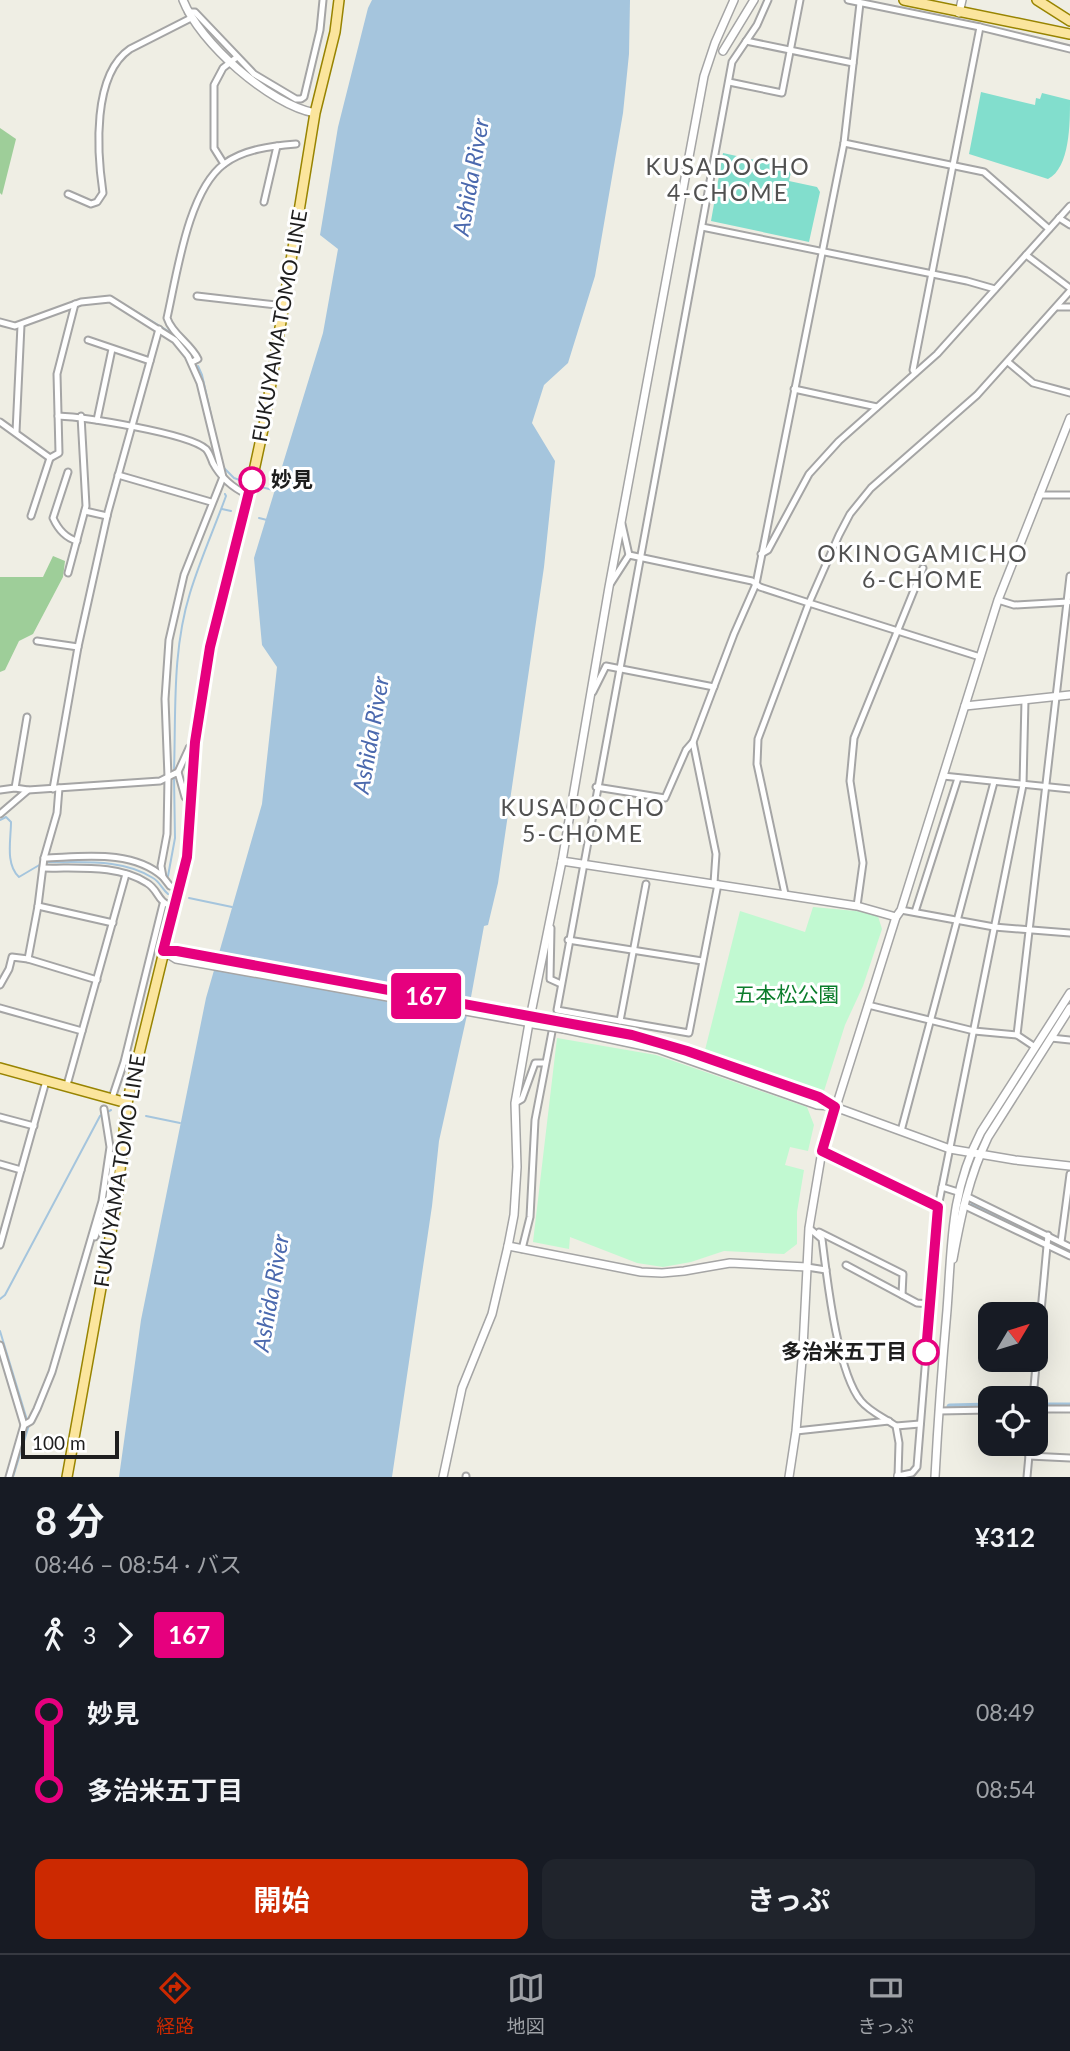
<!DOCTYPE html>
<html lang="ja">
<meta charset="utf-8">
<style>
body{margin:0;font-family:Lato,"Noto Sans JP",sans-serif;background:#20242c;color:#f1f3f6;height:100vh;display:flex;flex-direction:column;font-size:26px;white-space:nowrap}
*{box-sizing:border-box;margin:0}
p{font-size:23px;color:#9ea1a6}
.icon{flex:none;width:38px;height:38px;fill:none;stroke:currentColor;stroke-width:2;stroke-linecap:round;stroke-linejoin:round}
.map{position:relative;height:1477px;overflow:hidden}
.side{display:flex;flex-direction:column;background:#171b24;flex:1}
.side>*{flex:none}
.badge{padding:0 14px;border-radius:5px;font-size:24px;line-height:46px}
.needle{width:46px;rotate:52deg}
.buttons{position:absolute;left:978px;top:1302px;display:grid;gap:14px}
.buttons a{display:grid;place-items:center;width:70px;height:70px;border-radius:14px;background:#171b24;box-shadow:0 7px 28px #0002;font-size:35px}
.scale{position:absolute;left:21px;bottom:18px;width:98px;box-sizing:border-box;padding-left:7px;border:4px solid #1e1e1e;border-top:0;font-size:19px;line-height:24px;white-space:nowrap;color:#1e1e1e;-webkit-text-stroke:5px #fff;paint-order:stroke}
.map>.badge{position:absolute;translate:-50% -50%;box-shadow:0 0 0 4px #fff}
.legs{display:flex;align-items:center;gap:10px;height:77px;padding:0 35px;font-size:23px}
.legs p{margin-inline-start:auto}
.overview{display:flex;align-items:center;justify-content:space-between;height:119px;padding:0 35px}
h1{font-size:38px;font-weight:700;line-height:52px}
.cta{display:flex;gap:14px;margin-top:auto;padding:14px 35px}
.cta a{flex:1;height:80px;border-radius:14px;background:#cc2901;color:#fff;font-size:28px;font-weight:700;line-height:80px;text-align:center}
.cta a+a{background:#20242c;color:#f1f3f6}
ul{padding:0 35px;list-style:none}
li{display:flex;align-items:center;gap:24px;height:77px;font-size:26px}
li i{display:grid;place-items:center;width:10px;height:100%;margin:0 9px;background:currentColor}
li i::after{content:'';width:18px;height:18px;margin:-9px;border:5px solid;border-radius:50%;background:#171b24}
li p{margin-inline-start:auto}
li:first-child i{background:linear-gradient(#0000 50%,currentColor 0)}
li:last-child i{background:linear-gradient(currentColor 50%,#0000 0)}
.tab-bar{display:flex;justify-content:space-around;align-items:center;height:98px;border-top:2px solid #363941;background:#171b24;font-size:19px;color:#9ea1a6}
.tab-bar a{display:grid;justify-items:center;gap:4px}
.tab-bar .active{color:#cc2901}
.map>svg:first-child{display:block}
.forest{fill:#9ece99}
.park{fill:#c1f9d1}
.pitch{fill:#82decd}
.water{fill:#a5c5dd}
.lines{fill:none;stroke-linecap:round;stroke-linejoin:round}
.stream{stroke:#a5c5dd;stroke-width:2}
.canal{stroke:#a5c5dd;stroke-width:7}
.minor-casing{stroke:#a5a5a5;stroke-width:9}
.tertiary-casing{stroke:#a5a5a5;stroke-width:10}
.primary-casing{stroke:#988401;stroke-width:12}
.minor{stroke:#fff;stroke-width:5}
.tertiary{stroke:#fff;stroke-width:7}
.primary{stroke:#fbe59d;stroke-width:9}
.tertiary-bridge-casing{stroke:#a5a5a5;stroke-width:10;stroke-linecap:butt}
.tertiary-bridge{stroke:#fff;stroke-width:7}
.line-1-casing{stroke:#fff;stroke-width:16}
.line-1{stroke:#e6007e;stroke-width:10}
.stop-1-dot{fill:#fff;stroke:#e6007e;stroke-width:3.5}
.labels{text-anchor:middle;stroke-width:6;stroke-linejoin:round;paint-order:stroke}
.street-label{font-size:21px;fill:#1e1e1e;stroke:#fff}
.stop-label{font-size:21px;font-weight:bold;fill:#1e1e1e;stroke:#fff;text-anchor:start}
.park-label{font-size:21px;fill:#0c7d2c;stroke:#fff}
.neighbourhood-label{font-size:23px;letter-spacing:2px;fill:#515151;stroke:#fff}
.water-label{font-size:23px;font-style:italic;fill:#4b69ae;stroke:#fff}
</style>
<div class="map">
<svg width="1070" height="1477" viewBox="0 0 1070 1477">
<rect width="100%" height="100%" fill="#efeee4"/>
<g class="forest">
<path d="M0,128l16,11 -14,56 -2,-2z"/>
<path d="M53,556l12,5 -2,16 -30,57 -14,7 -14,29 -5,2v-95h43z"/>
</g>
<g class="park">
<path d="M813,907l64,6 5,16 -19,57 -18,39 -21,66 -119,-41 35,-139 65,21z"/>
<path d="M557,1038l99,17 151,52 7,18 -6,26 -18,-4 -5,18 19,5 -7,42v32l-13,10 -60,-3 -33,11 -28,5 -26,-4 -67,-26 -1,12 -36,-7z"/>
</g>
<g class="pitch">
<path d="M981,92l54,13 1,-7 4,1 2,-6 28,7c0,23 0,68 -22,79l-79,-25z"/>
<path d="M723,153l69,15 -3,13 28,6 3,5 -11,50 -98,-21z"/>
</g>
<path class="water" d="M372,0h258l-1,54 -6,59 -28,163 -27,87 -24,22 -12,38 23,38 -11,106 -46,316 -10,42 -4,1 -13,71 -32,144 -7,65 -40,271h-273l22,-157 65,-322 56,-194 15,-137 -15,-22 -8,-87 69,-225 15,-84 -18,-14 18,-108 30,-119z"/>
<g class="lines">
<g class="stream">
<path d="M117,300l56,34"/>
<path d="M198,366l4,9 16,71"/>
<path d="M224,468l10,10 14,5"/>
<path d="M253,485l20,5"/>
<path d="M222,509l9,2"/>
<path d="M259,518l8,2"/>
<path d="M174,771c2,-59 -2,-120 16,-178 10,-33 24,-64 36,-97l-1,-2"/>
<path d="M0,820l6,-3 5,5c0,17 -6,42 8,55l22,-13"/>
<path d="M46,862c35,1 76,-4 107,16 7,4 9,11 15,16"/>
<path d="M168,876l7,-38 -1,-61"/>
<path d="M189,898l43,9"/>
<path d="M146,1116l34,7"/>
<path d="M0,1299l5,-4 95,-179 11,-6"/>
<path d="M0,1331l27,89"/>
<path d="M13,1477l16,-52"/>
</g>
<g class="canal">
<path d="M974,1204l96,48"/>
<path d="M1037,1406h33"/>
<path d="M950,1407l40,-1"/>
</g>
<g class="minor-casing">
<g id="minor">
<path d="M848,0l132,27 90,22"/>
<path d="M188,12h7l59,62 42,25h5l3,-2 16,-67 3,-30"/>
<path d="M746,41l107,22"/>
<path d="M729,82l53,11 18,-93"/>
<path d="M844,143l140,29 65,57"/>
<path d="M224,164l-10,-16v-63l9,-17 14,-11"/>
<path d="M68,194l23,10 6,-2 6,-9c-6,-41 -11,-118 27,-144l61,-31"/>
<path d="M264,202l13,-56"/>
<path d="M1059,218l11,7"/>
<path d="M702,227l265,54 28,8"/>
<path d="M1026,255l44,33"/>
<path d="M197,296l88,10"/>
<path d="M1058,307h12"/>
<path d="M0,322l15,4 66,-24 29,-3 65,41 13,16 12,27 23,94 -39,98 -15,65 -4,59 3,78 10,-5 7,25 5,5"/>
<path d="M88,340l62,21"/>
<path d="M192,362l6,-3c-8,-16 -26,-25 -31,-41 10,-44 21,-127 57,-154 20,-15 48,-18 72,-20"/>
<path d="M1008,362l25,21 37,10"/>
<path d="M915,373l-2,-3 67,-343"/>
<path d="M794,389l83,18"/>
<path d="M58,416c26,1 130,17 148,33 3,3 5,9 7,14 8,15 20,25 35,32"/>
<path d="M97,420l15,-71"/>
<path d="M0,422l50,36 9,-5 -2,-79 18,-70"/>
<path d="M16,432l5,-107"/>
<path d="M68,472l-15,46c5,11 13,20 24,23"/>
<path d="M118,475l93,27"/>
<path d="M1039,495h31"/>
<path d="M85,511l22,5"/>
<path d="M31,516l19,-58"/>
<path d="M622,524l7,31"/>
<path d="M761,554l7,-4 41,-76 30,-33 98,-87 133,-148"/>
<path d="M68,573l18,-67 -5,-90"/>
<path d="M611,583l18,-28 123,26 8,6 49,16 171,54"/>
<path d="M998,600l16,5 54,-3"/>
<path d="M37,641l41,6 30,-135 51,-183"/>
<path d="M593,692l13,-26 108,21"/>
<path d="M27,717l-12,71 13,2"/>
<path d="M178,772l11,-24 6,-6"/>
<path d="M943,776l127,13"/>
<path d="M596,787l69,11 21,-48 7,-8"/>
<path d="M53,789l25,-142"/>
<path d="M0,790l15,-2"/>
<path d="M0,814l28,-24 132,-9 8,-4 -1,57 -6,32 2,11 7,9 10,3"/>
<path d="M44,858c38,-1 88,-9 119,19"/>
<path d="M43,868c33,1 75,-4 104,15 13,8 8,18 28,25"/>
<path d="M714,883l2,-29 -23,-112 41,-108 22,-50 88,-441 16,-140"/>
<path d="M718,884l-29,149 -132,-23 175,-948 25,-37 11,-25"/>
<path d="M785,894l-28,-130 1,-25 51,-136 30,-68 11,-21 21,-26 106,-93 93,-104"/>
<path d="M38,906l75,17"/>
<path d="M857,906l6,-43 -13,-82 4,-43 69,-170"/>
<path d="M901,910l93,17 76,6"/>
<path d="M915,912l43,-134"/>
<path d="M551,928l-1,51 11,5"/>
<path d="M568,940l134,21"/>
<path d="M28,959l10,-53 6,-48 13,-45 2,-25"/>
<path d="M0,985l9,-16 3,-12 16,2 69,21"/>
<path d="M868,1005l106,26 43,4 18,12"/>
<path d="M0,1008l82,23"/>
<path d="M620,1021l26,-137"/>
<path d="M1017,1035l53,-459"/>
<path d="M1051,1038l19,2"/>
<path d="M67,1085l59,-211"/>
<path d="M112,1098l12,-36 39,-158"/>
<path d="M515,1103l7,-4 13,-36h10"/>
<path d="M0,1117l34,9"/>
<path d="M901,1131l93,-349"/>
<path d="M822,1151l116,56"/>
<path d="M0,1164l21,6"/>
<path d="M942,1187l16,5"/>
<path d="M966,1196l104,51"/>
<path d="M109,1198l4,-34 -2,-10"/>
<path d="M963,1205l107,51"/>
<path d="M809,1228l13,11c5,39 15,133 39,162 9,11 24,17 35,25l3,17 -1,33 14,-3 5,-6 21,-260 85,-422 2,-85"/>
<path d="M819,1232l84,42 -1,21"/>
<path d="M95,1237l14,-39 8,1"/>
<path d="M1061,1242l9,-68"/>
<path d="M0,1245l46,-164"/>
<path d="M522,1249l8,-32 5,-97 20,-104"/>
<path d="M846,1265l71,38 13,1"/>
<path d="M807,1267l19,3"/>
<path d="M0,1345l24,80"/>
<path d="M1033,1398l15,-163"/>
<path d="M1036,1409h34"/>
<path d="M939,1411l51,-1"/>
<path d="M896,1426l24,-2"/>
<path d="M796,1431l93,-10"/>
<path d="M1029,1456l41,2"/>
<path d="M9,1477l15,-52 7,-4 6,-12 15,-37 50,-171 8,-54 -6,-38"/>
<path d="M466,1477v-1"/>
<path d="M1027,1477l3,-33"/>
</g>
</g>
<g class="tertiary-casing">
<g id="tertiary">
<path d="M183,0c16,42 87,105 132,113"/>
<path d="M959,13l3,-13"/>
<path d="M723,51l31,-51"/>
<path d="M965,706l105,-11"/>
<path d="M562,861l295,45 39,11"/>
<path d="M163,951l13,8 356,64"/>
<path d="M163,951h14l357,65"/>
<path d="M566,1021l94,21 159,55 16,10 115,42 65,11 55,6"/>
<path d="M564,1029l94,20 159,56 14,1"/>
<path d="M508,1246l133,26 21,1 22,-2 46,-8 77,4"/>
<path d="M953,1259c8,-44 16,-82 35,-122l82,-129"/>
<path d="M898,1476v1"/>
<path d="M443,1477l19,-89 30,-74 16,-68 6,-31 3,-48 -2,-64 14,-80 33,-162 47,-274 95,-511 11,-33 19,-43"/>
<path d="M789,1477l7,-46 7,-83 6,-120 13,-77 74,-234 5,-7 97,-310 72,-182"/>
<path d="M935,1477c3,-56 7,-111 12,-167 5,-65 3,-118 34,-178l89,-139"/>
</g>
</g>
<g class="primary-casing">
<g id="primary">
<path d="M904,0l166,34"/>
<path d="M1037,0l33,21"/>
<path d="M0,1068l127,35"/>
<path d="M67,1477l50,-278 10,-96 60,-246 8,-115 15,-95 34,-130 21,-97 50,-307 20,-81 4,-32"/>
</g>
</g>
<use href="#minor" class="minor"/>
<use href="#tertiary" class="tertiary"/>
<use href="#primary" class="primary"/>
<g class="tertiary-bridge-casing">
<g id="tertiary-bridge">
<path d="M535,1016l31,5"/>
<path d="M533,1024l31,5"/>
</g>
</g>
<use href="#tertiary-bridge" class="tertiary-bridge"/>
</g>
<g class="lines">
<g class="line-1-casing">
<path id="line-1" d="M252,480l-42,167 -15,95 -8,115 -24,94h14l455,84 55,16 132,46 16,10 -13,44 116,56 -12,145"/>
</g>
<use href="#line-1" class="line-1"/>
</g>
<g class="stop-1-dot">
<circle cx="252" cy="480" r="12"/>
<circle cx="926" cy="1352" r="12"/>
</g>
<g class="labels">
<g class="street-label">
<text transform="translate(280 326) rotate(-80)" y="7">FUKUYAMA TOMO LINE</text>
<text transform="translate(120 1171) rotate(-81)" y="7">FUKUYAMA TOMO LINE</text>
</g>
<g class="stop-label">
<text x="271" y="487">妙見</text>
<text x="907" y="1359" text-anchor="end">多治米五丁目</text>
</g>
<g class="park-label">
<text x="787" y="1002">五本松公園</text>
</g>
<g class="neighbourhood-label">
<text x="728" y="175">KUSADOCHO<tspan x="728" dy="26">4-CHOME</tspan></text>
<text x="923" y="562">OKINOGAMICHO<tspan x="923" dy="26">6-CHOME</tspan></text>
<text x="583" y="816">KUSADOCHO<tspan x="583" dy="26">5-CHOME</tspan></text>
</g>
<g class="water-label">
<text transform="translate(471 177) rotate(-80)" y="8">Ashida River</text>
<text transform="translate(371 735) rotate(-80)" y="8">Ashida River</text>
<text transform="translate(271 1293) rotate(-80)" y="8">Ashida River</text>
</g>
</g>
</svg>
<div class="buttons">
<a><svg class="needle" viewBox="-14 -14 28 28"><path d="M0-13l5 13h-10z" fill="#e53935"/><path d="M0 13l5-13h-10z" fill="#9ea1a6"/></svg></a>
<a><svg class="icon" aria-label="locate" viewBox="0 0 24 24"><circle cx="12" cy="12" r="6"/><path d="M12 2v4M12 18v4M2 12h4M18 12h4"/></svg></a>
</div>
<div class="scale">100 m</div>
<b class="badge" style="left:426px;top:996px;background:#e6007e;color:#fff">167</b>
</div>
<section class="side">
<div class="overview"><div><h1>8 分</h1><p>08:46 – 08:54 · バス</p></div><b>¥312</b></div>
<div class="legs"><svg class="icon" aria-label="walk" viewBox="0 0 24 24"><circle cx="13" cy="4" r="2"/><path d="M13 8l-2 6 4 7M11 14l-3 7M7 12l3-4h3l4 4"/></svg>3<svg class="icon" aria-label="forward" viewBox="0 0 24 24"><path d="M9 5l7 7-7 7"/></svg><b class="badge" style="background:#e6007e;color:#fff">167</b></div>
<ul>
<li><i style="color:#e6007e"></i><b>妙見</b><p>08:49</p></li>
<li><i style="color:#e6007e"></i><b>多治米五丁目</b><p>08:54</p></li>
</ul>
<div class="cta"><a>開始</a><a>きっぷ</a></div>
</section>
<nav class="tab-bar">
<a class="active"><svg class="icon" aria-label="directions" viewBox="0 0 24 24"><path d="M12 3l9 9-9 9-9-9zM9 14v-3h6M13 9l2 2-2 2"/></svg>経路</a>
<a><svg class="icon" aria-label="map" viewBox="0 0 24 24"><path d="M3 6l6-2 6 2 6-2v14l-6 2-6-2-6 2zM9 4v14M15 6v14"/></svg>地図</a>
<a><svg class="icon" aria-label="tickets" viewBox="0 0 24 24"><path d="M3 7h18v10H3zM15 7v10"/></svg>きっぷ</a>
</nav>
